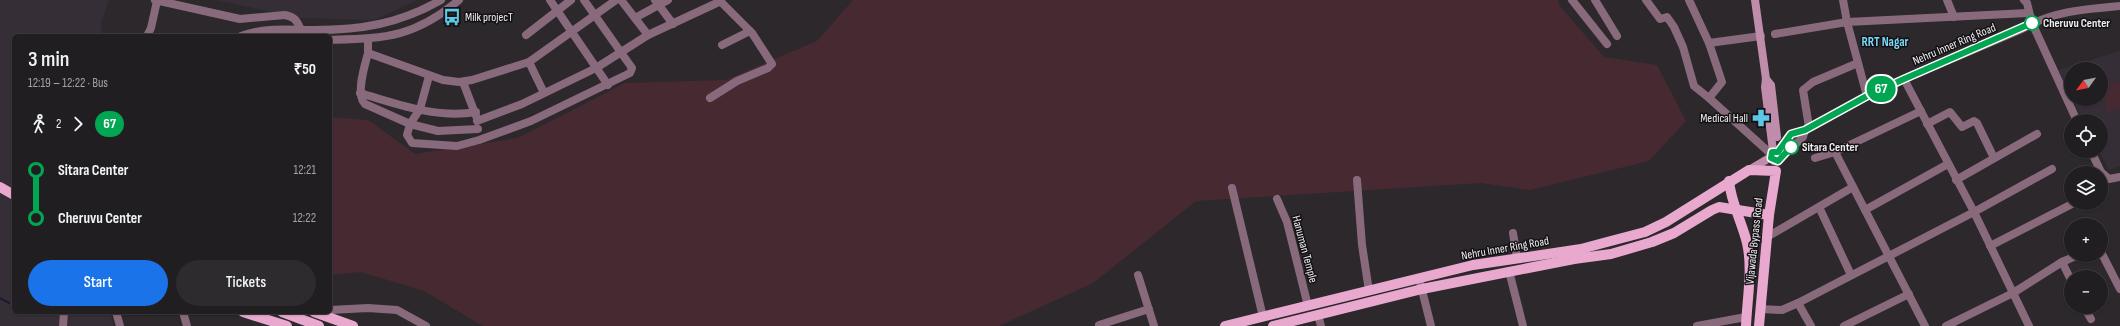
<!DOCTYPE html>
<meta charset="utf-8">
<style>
body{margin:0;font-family:"Sofia Sans Condensed",sans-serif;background:#2d2b2e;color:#f1f3f6;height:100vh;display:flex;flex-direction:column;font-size:15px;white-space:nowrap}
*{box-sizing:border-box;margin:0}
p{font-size:13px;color:#a2a2a5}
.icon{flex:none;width:22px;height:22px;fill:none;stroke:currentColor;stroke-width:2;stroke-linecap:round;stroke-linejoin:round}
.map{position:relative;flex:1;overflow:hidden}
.details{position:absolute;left:12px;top:34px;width:320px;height:280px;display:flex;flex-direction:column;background:#211e21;border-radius:6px;box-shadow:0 1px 3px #0004,0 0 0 1px #3e3c3f}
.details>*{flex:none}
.badge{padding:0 8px;border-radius:13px;font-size:14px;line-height:26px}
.needle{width:26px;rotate:237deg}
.fabs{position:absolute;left:2064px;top:62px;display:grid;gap:8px}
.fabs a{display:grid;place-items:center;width:44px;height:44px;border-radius:50%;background:#211e21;box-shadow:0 1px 3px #0004,0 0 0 1px #3e3c3f;font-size:20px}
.map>.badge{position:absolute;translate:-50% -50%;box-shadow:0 0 0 2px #fff}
.legs{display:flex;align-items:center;gap:6px;height:44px;padding:0 16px;font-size:13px}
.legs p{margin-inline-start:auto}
.head{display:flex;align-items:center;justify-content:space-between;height:68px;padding:0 16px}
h1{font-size:22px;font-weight:600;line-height:30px}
.primary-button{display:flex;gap:8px;margin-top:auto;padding:8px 16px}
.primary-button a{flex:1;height:46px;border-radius:24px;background:#1a73e8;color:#fff;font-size:16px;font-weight:600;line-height:46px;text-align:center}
.primary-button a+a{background:#2d2b2e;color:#f1f3f6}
ul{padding:0 16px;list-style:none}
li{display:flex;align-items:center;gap:14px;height:48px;font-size:15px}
li i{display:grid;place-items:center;width:6px;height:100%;margin:0 5px;background:currentColor}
li i::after{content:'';width:10px;height:10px;margin:-5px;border:3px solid;border-radius:50%;background:#211e21}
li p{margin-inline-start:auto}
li:first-child i{background:linear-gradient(#0000 50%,currentColor 0)}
li:last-child i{background:linear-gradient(currentColor 50%,#0000 0)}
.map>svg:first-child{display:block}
.built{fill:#362e37}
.green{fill:#472a31}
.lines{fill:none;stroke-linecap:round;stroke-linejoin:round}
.stream{stroke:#181830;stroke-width:2}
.minor{stroke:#896a7c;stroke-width:8}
.tertiary{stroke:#896a7c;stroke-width:8}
.secondary{stroke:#bf8daa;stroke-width:8}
.primary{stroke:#e9a9cf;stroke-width:10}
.line-1-casing{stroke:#fff;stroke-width:9}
.line-1{stroke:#00a651;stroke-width:6}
.stop-1-dot{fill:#fff;stroke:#00a651;stroke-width:2}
.labels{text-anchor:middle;stroke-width:3;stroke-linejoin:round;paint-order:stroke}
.poi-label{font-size:12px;fill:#f0edf0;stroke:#131113;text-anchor:start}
.stop-label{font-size:12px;font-weight:bold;fill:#f0edf0;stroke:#131113;text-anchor:start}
.street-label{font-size:12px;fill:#f0edf0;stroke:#131113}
.neighbourhood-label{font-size:13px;font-weight:bold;fill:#7adaf8;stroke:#131113}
</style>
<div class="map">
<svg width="2120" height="326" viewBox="0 0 2120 326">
<rect width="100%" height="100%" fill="#2c282c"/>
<g class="built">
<path d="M0,0h109l-8,22 1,14h-88v276h96l4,14h-114z"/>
<path d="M215,0h202l-42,20 -74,-2z"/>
<path d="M2120,51v115l-11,4 -10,-19h2v-30h-17l-12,-22h29v-30h-30v27l-13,-26z"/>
</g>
<g class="green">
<path d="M853,0h705l1,5 45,52 53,8 29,56 -37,40 -119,29 -49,-7 -285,18 -103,82 -94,43h-516l-59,-35 -63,-19 -31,3v-158l38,3 47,34 103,-16 107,-55 100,-3 92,-39z"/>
<path d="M2120,82v27l-13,3 -5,-26z"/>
</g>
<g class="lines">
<path class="stream" d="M0,298l9,5"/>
<g class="minor">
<path d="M155,0l85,19 45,-4c10,2 12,6 16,15"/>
<path d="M550,0l58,85"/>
<path d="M621,0l27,35"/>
<path d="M655,0l18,24"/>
<path d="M1572,0l35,44"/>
<path d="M1595,0l22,36"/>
<path d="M1646,0l14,19 7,-2 7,10 9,20 11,39 15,12"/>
<path d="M1689,0l20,43 13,39 -13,16 62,56"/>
<path d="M1843,0l4,22 20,74"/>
<path d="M1947,0l7,17"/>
<path d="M2024,0l3,3 5,20 45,98"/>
<path d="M635,18l33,-18"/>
<path d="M1775,34l72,-12 181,-9"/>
<path d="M526,35l45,-35"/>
<path d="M147,36l4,-8 6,-27"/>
<path d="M368,39v14l75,27 16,2 13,-2 57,-18 87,-62"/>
<path d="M1709,43l52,-7"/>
<path d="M722,45l28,-14"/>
<path d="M368,53c-3,12 -13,42 -3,51l45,20 28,7 40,-2"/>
<path d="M529,62l15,31"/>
<path d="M429,76l-9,33 -10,15 -3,11 5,8 45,3 22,-6 52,-19 99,-48 2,-5 -48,-68"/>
<path d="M1904,79l70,133 55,114"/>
<path d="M463,82l13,34"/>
<path d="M360,93c36,11 78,26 116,19"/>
<path d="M710,98l27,-17 31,-13 4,-4 -20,-31 -33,-33"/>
<path d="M477,121l45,-17 74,-36 52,-33 73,-34"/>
<path d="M1927,124l23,-12 12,15 12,-6 3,2 17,35"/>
<path d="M1809,127l-6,-37 10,-8 45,-19"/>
<path d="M2091,151l10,21 8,7 11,-2"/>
<path d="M1835,152l90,174"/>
<path d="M1815,158l20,-6 86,-41"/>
<path d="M1357,180l5,65 7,46"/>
<path d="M1956,180l81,-46"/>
<path d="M1232,188l31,129"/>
<path d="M1277,199l10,23 21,84"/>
<path d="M1819,207l32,68"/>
<path d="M1865,210l83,-46"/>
<path d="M1513,233l4,25"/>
<path d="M1767,237l86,-50"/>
<path d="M1990,246l82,-42"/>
<path d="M2101,252l19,37"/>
<path d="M2062,262l9,18"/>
<path d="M1509,271l14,55"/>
<path d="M1138,275l16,51"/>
<path d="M1419,278l12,48"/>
<path d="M1798,303l176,-91 78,-43"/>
<path d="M2084,307l7,12"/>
<path d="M1760,309l22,1 16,-7 13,23"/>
<path d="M330,310l38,-2 29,2 29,16"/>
<path d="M116,312l4,14"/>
<path d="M1318,315l3,11"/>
<path d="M1099,325l50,-16"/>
<path d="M1697,326l49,-9"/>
<path d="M1844,326l65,-32"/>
<path d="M1946,326l67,-33 49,-31 16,-7"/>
</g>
<g class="tertiary">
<path d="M241,36c24,-9 49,-6 73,-6 47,0 85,-6 127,-30"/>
<path d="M330,40c55,-2 84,-2 129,-40"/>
<path d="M1778,152l13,-18 14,-4 62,-34 37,-17 118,-50c31,-18 64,-20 98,-23"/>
<path d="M1780,159l23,-22 2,-7"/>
<path d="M183,312l4,14"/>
<path d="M63,326l1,-14"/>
</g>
<g class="secondary">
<path d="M1755,0l11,79 -1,8 8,64"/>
<path d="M1766,79l5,6 6,52"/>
<circle cx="1776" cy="156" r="5.5"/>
<path d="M1749,170l22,-13"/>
</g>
<g class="primary">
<path d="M1729,181c2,22 13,41 18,62 6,26 0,57 -1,83"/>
<path d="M0,187l14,8"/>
<path d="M243,312l44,14"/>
<path d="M282,312l37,14"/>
<path d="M314,312l39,14"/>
<path d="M1225,326l248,-61 108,-16 26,-7 38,-10 21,-10 83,-52 27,1 -7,44 -10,111"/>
<path d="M1273,326l149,-37 152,-30 37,-5 41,-12 22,-9 38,-23 7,-3 50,8"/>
</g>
</g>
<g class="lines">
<g class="line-1-casing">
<path id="line-1" d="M1791,147l-13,14 -7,-3 1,-6h6l13,-18 14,-4 62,-34 37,-17 128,-56"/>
</g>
<use href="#line-1" class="line-1"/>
</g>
<defs>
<g id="bus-bare" transform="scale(1.38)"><path d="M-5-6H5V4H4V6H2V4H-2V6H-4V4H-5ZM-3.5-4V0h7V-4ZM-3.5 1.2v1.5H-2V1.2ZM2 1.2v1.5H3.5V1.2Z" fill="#5cc7e7" stroke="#131113" stroke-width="2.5" paint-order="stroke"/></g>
<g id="pharmacy-bare" transform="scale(1.38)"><path d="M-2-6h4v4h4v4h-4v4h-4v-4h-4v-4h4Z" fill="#5cc7e7" stroke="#131113" stroke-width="2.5" paint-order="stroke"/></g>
</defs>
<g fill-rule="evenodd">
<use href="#bus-bare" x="452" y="17"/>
<use href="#pharmacy-bare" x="1761" y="118"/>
</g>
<g class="stop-1-dot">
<circle cx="2032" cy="23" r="7"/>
<circle cx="1791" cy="147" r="7"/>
</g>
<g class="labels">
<g class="poi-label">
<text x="465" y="21">Milk projecT</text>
<text x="1748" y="122" text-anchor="end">Medical Hall</text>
</g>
<g class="stop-label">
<text x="2043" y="27">Cheruvu Center</text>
<text x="1802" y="151">Sitara Center</text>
</g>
<g class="street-label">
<text transform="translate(1954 44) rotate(-23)" y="4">Nehru Inner Ring Road</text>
<text transform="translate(1754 241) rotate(-84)" y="4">Vijawada Bypass Road</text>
<text transform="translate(1505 248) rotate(-10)" y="4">Nehru Inner Ring Road</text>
<text transform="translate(1305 249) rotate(75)" y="4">Hanuman Temple</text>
</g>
<g class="neighbourhood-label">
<text x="1885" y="46">RRT Nagar</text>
</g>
</g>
</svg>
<div class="fabs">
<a><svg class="needle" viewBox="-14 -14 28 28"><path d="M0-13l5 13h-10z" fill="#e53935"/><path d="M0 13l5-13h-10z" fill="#a2a2a5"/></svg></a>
<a><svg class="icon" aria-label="locate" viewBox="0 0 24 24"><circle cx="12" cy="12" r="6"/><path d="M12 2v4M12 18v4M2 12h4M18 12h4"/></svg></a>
<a><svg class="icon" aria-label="layers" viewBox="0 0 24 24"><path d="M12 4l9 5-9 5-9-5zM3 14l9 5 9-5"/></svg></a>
<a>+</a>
<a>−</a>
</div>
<b class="badge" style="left:1881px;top:89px;background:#00a651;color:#fff">67</b>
<section class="details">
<div class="head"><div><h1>3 min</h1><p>12:19 – 12:22 · Bus</p></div><b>₹50</b></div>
<div class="legs"><svg class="icon" aria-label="walk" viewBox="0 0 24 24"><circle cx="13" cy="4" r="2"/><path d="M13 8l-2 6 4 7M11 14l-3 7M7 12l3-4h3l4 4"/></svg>2<svg class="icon" aria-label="forward" viewBox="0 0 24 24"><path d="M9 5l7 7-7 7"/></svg><b class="badge" style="background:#00a651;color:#fff">67</b></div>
<ul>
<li><i style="color:#00a651"></i><b>Sitara Center</b><p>12:21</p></li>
<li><i style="color:#00a651"></i><b>Cheruvu Center</b><p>12:22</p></li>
</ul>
<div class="primary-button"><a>Start</a><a>Tickets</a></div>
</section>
</div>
